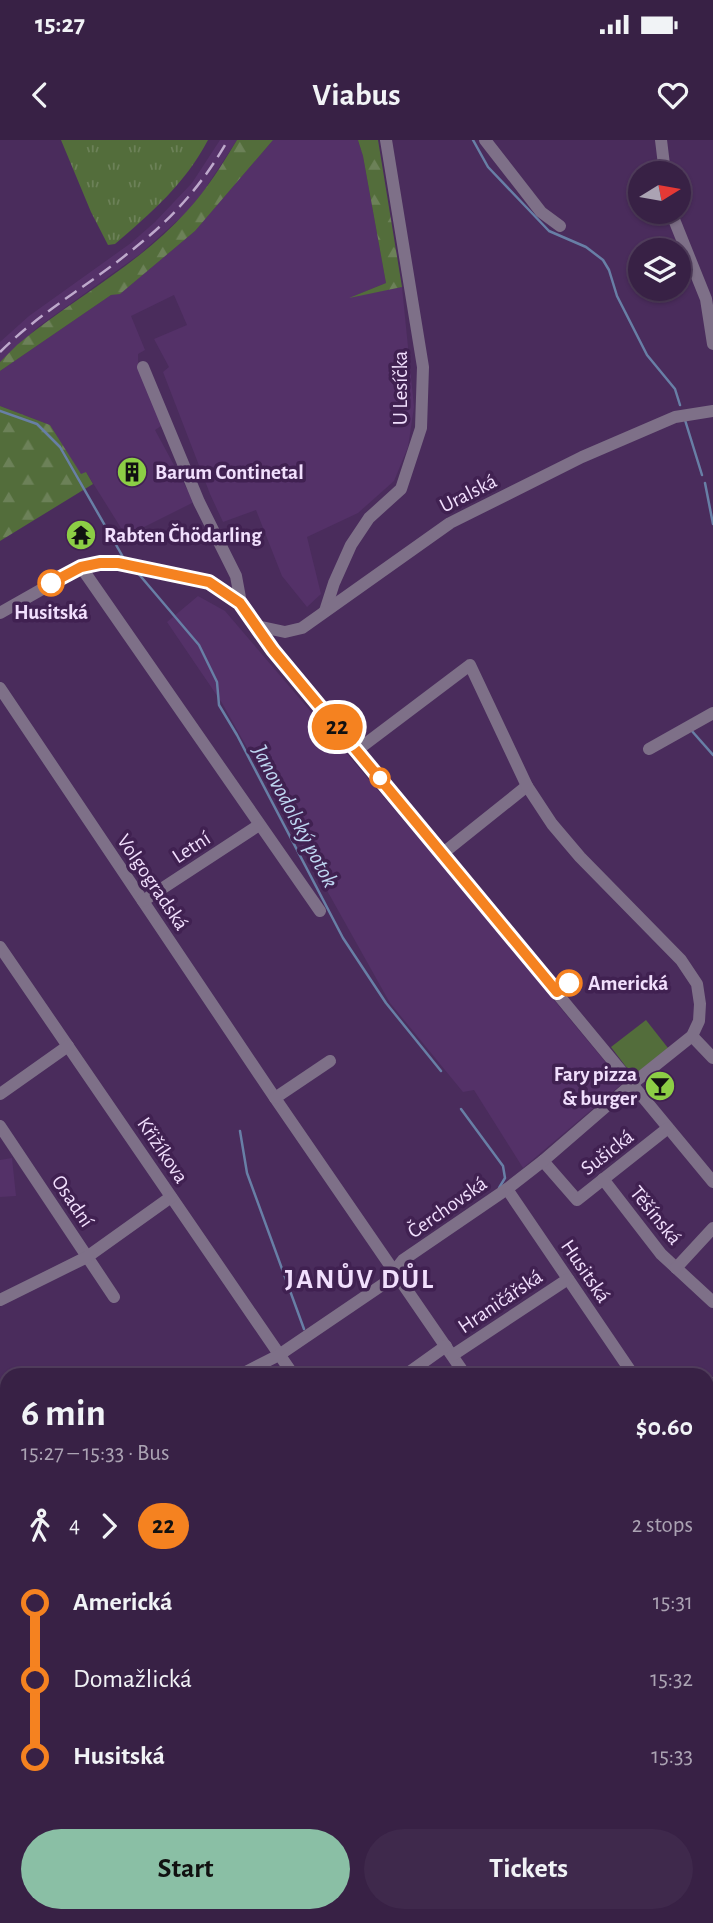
<!DOCTYPE html>
<meta charset="utf-8">
<style>
body{margin:0;font-family:"Alegreya Sans",sans-serif;background:#3f294c;color:#f1f3f6;height:100vh;display:flex;flex-direction:column;font-size:26px;white-space:nowrap}
*{box-sizing:border-box;margin:0}
p{font-size:23px;color:#aba3b3}
.icon{flex:none;width:38px;height:38px;fill:none;stroke:currentColor;stroke-width:2;stroke-linecap:round;stroke-linejoin:round}
.map{position:relative;flex:1;overflow:hidden}
.side{position:absolute;left:0px;top:1228px;width:714px;height:555px;display:flex;flex-direction:column;background:#382145;border-radius:21px 21px 0 0;box-shadow:0 2px 5px #0004,0 0 0 2px #523e5e}
.side>*{flex:none}
.badge{padding:0 14px;border-radius:23px;font-size:24px;line-height:46px}
.needle{width:46px;rotate:79deg}
.controls{position:absolute;left:628px;top:21px;display:grid;gap:14px}
.controls a{display:grid;place-items:center;width:63px;height:63px;border-radius:50%;background:#382145;box-shadow:0 2px 5px #0004,0 0 0 2px #523e5e;font-size:35px}
.map>.badge{position:absolute;translate:-50% -50%;box-shadow:0 0 0 4px #fff}
.legs{display:flex;align-items:center;gap:10px;height:77px;padding:0 21px;font-size:23px}
.legs p{margin-inline-start:auto}
.headline{display:flex;align-items:center;justify-content:space-between;height:119px;padding:0 21px}
h1{font-size:38px;font-weight:600;line-height:52px}
.button{display:flex;gap:14px;margin-top:auto;padding:14px 21px}
.button a{flex:1;height:80px;border-radius:42px;background:#8abfa5;color:#111;font-size:28px;font-weight:600;line-height:80px;text-align:center}
.button a+a{background:#3f294c;color:#f1f3f6}
ul{padding:0 21px;list-style:none}
li{display:flex;align-items:center;gap:24px;height:77px;font-size:26px}
li i{display:grid;place-items:center;width:10px;height:100%;margin:0 9px;background:currentColor}
li i::after{content:'';width:18px;height:18px;margin:-9px;border:5px solid;border-radius:50%;background:#382145}
li p{margin-inline-start:auto}
li:first-child i{background:linear-gradient(#0000 50%,currentColor 0)}
li:last-child i{background:linear-gradient(currentColor 50%,#0000 0)}
.status{display:flex;justify-content:space-between;align-items:center;height:49px;padding:0 35px;background:#382145;direction:ltr}
.status svg{height:19px;fill:currentColor}
header{display:flex;justify-content:space-between;align-items:center;height:91px;padding:0 21px;background:#382145;font-size:32px;font-weight:600}
.map>svg:first-child{display:block}
.built{fill:#543168}
.grass{fill:url(#grass-tufts)}
.forest{fill:url(#forest-firs)}
.park{fill:#536d3b}
.lines{fill:none;stroke-linecap:round;stroke-linejoin:round}
.stream{stroke:#687fa6;stroke-width:2.5}
.minor{stroke:#7e7088;stroke-width:12}
.tram{stroke:#bea9cc;stroke-width:2}
.rail{stroke:#bea9cc;stroke-width:2.5;stroke-dasharray:14 7;stroke-linecap:butt}
.line-1-casing{stroke:#fff;stroke-width:16}
.line-1{stroke:#f58220;stroke-width:10}
.stop-1-dot{fill:#fff;stroke:#f58220;stroke-width:3.5}
.labels{text-anchor:middle;stroke-width:7;stroke-linejoin:round;paint-order:stroke}
.street-label{font-size:21px;fill:#f1dffd;stroke:#402151}
.poi-label{font-size:21px;font-weight:bold;fill:#f1dffd;stroke:#402151;text-anchor:start}
.stop-label{font-size:21px;font-weight:bold;fill:#f1dffd;stroke:#402151}
.water-label{font-size:23px;font-style:italic;fill:#bed6f1;stroke:#402151}
.district-label{font-size:28px;font-weight:bold;letter-spacing:2px;fill:#f1dffd;stroke:#402151}
</style>
<div class="status"><b>15:27</b><svg viewBox="0 0 49 12"><path d="M0 12V9h3v3zM5 12V6h3v6zM10 12V3h3v9zM15 12V0h3v12zM26 1h20v11H26zM47 4h2v5h-2z"/></svg></div>
<header><svg class="icon" aria-label="back" viewBox="0 0 24 24"><path d="M15 5l-7 7 7 7"/></svg>Viabus<svg class="icon" aria-label="heart" viewBox="0 0 24 24"><path d="M12 20l-8-8c-3-5 5-10 8-4 3-6 11-1 8 4z"/></svg></header>
<div class="map">
<svg width="713" height="1783" viewBox="0 0 713 1783">
<defs>
<pattern id="grass-tufts" width="24" height="20" patternUnits="userSpaceOnUse" patternTransform="scale(1.75)"><rect width="24" height="20" fill="#536d3b"/><path d="M3 7l-1-3M5 7V3M7 7l1-3M15 17l-1-3M17 17v-4M19 17l1-3" fill="none" stroke="#6c8158"/></pattern>
<pattern id="forest-firs" width="22" height="20" patternUnits="userSpaceOnUse" patternTransform="scale(1.75)"><rect width="22" height="20" fill="#536d3b"/><path d="M5 1l3.5 6h-7zM16 11l3.5 6h-7z" fill="#6c8158"/></pattern>
</defs>
<rect width="100%" height="100%" fill="#4a2c5c"/>
<g class="built">
<path d="M220,0h17l-34,52 -17,21 -46,41 -102,73 -38,35v-20l29,-26 102,-73 24,-21 37,-39z"/>
<path d="M273,0h85l5,16 23,127 -32,13 48,-9 12,120 -6,40 -14,34 -36,32 -51,24 14,57 -14,13 -25,-31 -26,-66 -33,12 -13,-28 -47,-122 6,-5 -15,-28 33,-14 -13,-30 -43,21 14,34 -7,4v12l26,58 -9,6 39,72 -68,34 -40,-64 -5,3 -31,-50 -50,-19v-35l111,-76 10,-2 74,-62z"/>
<path d="M198,456l27,15 204,239 194,233 -100,85 -49,-78 -11,2 -73,-89 -168,-300 -55,-81z"/>
<path d="M12,1018l4,38 -16,1v-37z"/>
</g>
<path class="grass" d="M61,0h147c-23,44 -57,73 -93,104l-7,1 -17,-33z"/>
<g class="forest">
<path d="M237,0h36l-78,91 -75,63 -9,1 -111,76v-9l17,-17c55,-46 122,-80 170,-134 20,-22 35,-46 50,-71z"/>
<path d="M358,0h20l24,147 -53,11 37,-15 -23,-127z"/>
<path d="M0,266l50,19 31,49 5,-2 7,12 -93,57z"/>
<path d="M500,1776h94l5,7h-82z"/>
</g>
<path class="park" d="M646,880l22,28 -35,28 -22,-29z"/>
<g class="lines">
<g class="stream">
<path d="M473,0l15,27 61,64 37,16 17,13 6,10 8,26 30,59 28,34 5,16"/>
<path d="M0,271l37,13 23,23 63,110"/>
<path d="M685,280l17,55"/>
<path d="M705,343l8,41"/>
<path d="M137,432l62,73 18,37 2,23 18,30 106,203 43,65 55,68"/>
<path d="M691,590l22,25"/>
<path d="M461,969l42,57 2,12 -6,10"/>
<path d="M240,991l7,42 57,156"/>
<path d="M545,1776l17,7"/>
</g>
<g class="minor">
<path d="M485,0l56,72 19,14"/>
<path d="M661,0l4,33"/>
<path d="M671,72l35,87 7,45"/>
<path d="M143,227l56,135 37,74 5,27"/>
<path d="M81,427l239,344"/>
<path d="M325,471l9,-28 17,-38 18,-27 32,-29 20,-61 2,-61 -37,-227"/>
<path d="M0,473l81,-46 19,-4h18l91,19 32,21 32,47 440,532"/>
<path d="M257,486l28,6 17,-4 148,-105 132,-66 93,-40 38,-6"/>
<path d="M0,548l275,410 191,278"/>
<path d="M649,609l64,-36"/>
<path d="M442,714l85,-68"/>
<path d="M143,761l116,-76"/>
<path d="M0,807l294,429"/>
<path d="M692,896l21,22"/>
<path d="M0,954l68,-48"/>
<path d="M275,958l55,-37"/>
<path d="M0,986l114,171"/>
<path d="M543,1021l34,39 91,-72"/>
<path d="M603,1039l58,75 52,48"/>
<path d="M507,1049l127,187"/>
<path d="M676,1128l37,-40"/>
<path d="M0,1160l87,-43 84,-60"/>
<path d="M453,1215l115,-76"/>
<path d="M238,1236l41,-21 106,-72 18,-23 104,-71 36,-28 89,-77 60,-48 7,-15 1,-17 -3,-20 -16,-24 -101,-103 -28,-33 -25,-38 -57,-121 -114,86"/>
<path d="M404,1236l42,-30"/>
<path d="M707,1250l6,-7"/>
<path d="M707,1342l6,9"/>
<path d="M0,1449l5,14"/>
<path d="M0,1468l7,10"/>
<path d="M707,1587l6,9"/>
<path d="M0,1711l7,-7"/>
<path d="M118,1776l6,7"/>
<path d="M252,1776l4,7"/>
<path d="M382,1776l3,7"/>
<path d="M464,1776l13,7"/>
<path d="M618,1776l3,7"/>
<path d="M188,1783l7,-7"/>
<path d="M691,1783l22,-8"/>
</g>
<g class="tram">
<path d="M0,1465l7,3"/>
<path d="M469,1776l14,7"/>
<path d="M693,1783l20,-8"/>
</g>
<path class="rail" d="M0,212c41,-41 93,-69 137,-106 38,-30 67,-64 91,-106"/>
</g>
<g class="lines">
<g class="line-1-casing">
<path id="line-1" d="M51,443l30,-16 19,-4h18l91,19 31,21 33,47 284,342 12,-9"/>
</g>
<use href="#line-1" class="line-1"/>
</g>
<defs>
<g id="building-disc" transform="scale(1.575)"><circle r="9.5" fill="#8cce45" stroke="#402151"/><path d="M-4-6H4V6H1V3H-1V6H-4ZM-2.5-4.3h1.7v1.8h-1.7ZM.8-4.3h1.7v1.8H.8ZM-2.5-1h1.7V.8h-1.7ZM.8-1h1.7V.8H.8Z" fill="#111"/></g>
<g id="temple-disc" transform="scale(1.575)"><circle r="9.5" fill="#8cce45" stroke="#402151"/><path d="M0-6L5-2H3V0L6.5 2.5H4V6H1.5V3h-3V6H-4V2.5H-6.5L-3 0V-2H-5Z" fill="#111"/></g>
<g id="bar-disc" transform="scale(1.575)"><circle r="9.5" fill="#8cce45" stroke="#402151"/><path d="M-6-5H6L.8 .8V4.5H3.5V6h-7V4.5H-.8V.8Z" fill="#111"/></g>
</defs>
<g fill-rule="evenodd">
<use href="#building-disc" x="132" y="332"/>
<use href="#temple-disc" x="81" y="395"/>
<use href="#bar-disc" x="660" y="946"/>
</g>
<g class="stop-1-dot">
<circle cx="51" cy="443" r="12"/>
<circle cx="380" cy="638" r="9"/>
<circle cx="569" cy="843" r="12"/>
</g>
<g class="labels">
<g class="street-label">
<text transform="translate(400 248) rotate(-90)" y="7">U Lesíčka</text>
<text transform="translate(468 353) rotate(-27)" y="7">Uralská</text>
<text transform="translate(191 707) rotate(-33)" y="7">Letní</text>
<text transform="translate(153 742) rotate(56)" y="7">Volgogradská</text>
<text transform="translate(163 1010) rotate(56)" y="7">Křižíkova</text>
<text transform="translate(607 1012) rotate(-38)" y="7">Sušická</text>
<text transform="translate(73 1061) rotate(56)" y="7">Osadní</text>
<text transform="translate(447 1067) rotate(-35)" y="7">Čerchovská</text>
<text transform="translate(656 1075) rotate(51)" y="7">Těšínská</text>
<text transform="translate(586 1131) rotate(56)" y="7">Husitská</text>
<text transform="translate(500 1161) rotate(-34)" y="7">Hraničářská</text>
</g>
<g class="poi-label">
<text x="155" y="339">Barum Continetal</text>
<text x="104" y="402">Rabten Čhödarling</text>
<text x="637" y="941" text-anchor="end">Fary pizza<tspan x="637" dy="24">&amp; burger</tspan></text>
</g>
<g class="stop-label">
<text x="51" y="479">Husitská</text>
<text x="588" y="850" text-anchor="start">Americká</text>
</g>
<g class="water-label">
<text transform="translate(296 676) rotate(62)" y="8">Janovodolský potok</text>
</g>
<g class="district-label">
<text x="360" y="1148">JANŮV DŮL</text>
</g>
</g>
</svg>
<div class="controls">
<a><svg class="needle" viewBox="-14 -14 28 28"><path d="M0-13l5 13h-10z" fill="#e53935"/><path d="M0 13l5-13h-10z" fill="#aba3b3"/></svg></a>
<a><svg class="icon" aria-label="layers" viewBox="0 0 24 24"><path d="M12 4l9 5-9 5-9-5zM3 14l9 5 9-5"/></svg></a>
</div>
<b class="badge" style="left:337px;top:587px;background:#f58220;color:#111">22</b>
<section class="side">
<div class="headline"><div><h1>6 min</h1><p>15:27 – 15:33 · Bus</p></div><b>$0.60</b></div>
<div class="legs"><svg class="icon" aria-label="walk" viewBox="0 0 24 24"><circle cx="13" cy="4" r="2"/><path d="M13 8l-2 6 4 7M11 14l-3 7M7 12l3-4h3l4 4"/></svg>4<svg class="icon" aria-label="forward" viewBox="0 0 24 24"><path d="M9 5l7 7-7 7"/></svg><b class="badge" style="background:#f58220;color:#111">22</b><p>2 stops</p></div>
<ul>
<li><i style="color:#f58220"></i><b>Americká</b><p>15:31</p></li>
<li><i style="color:#f58220"></i><span>Domažlická</span><p>15:32</p></li>
<li><i style="color:#f58220"></i><b>Husitská</b><p>15:33</p></li>
</ul>
<div class="button"><a>Start</a><a>Tickets</a></div>
</section>
</div>
